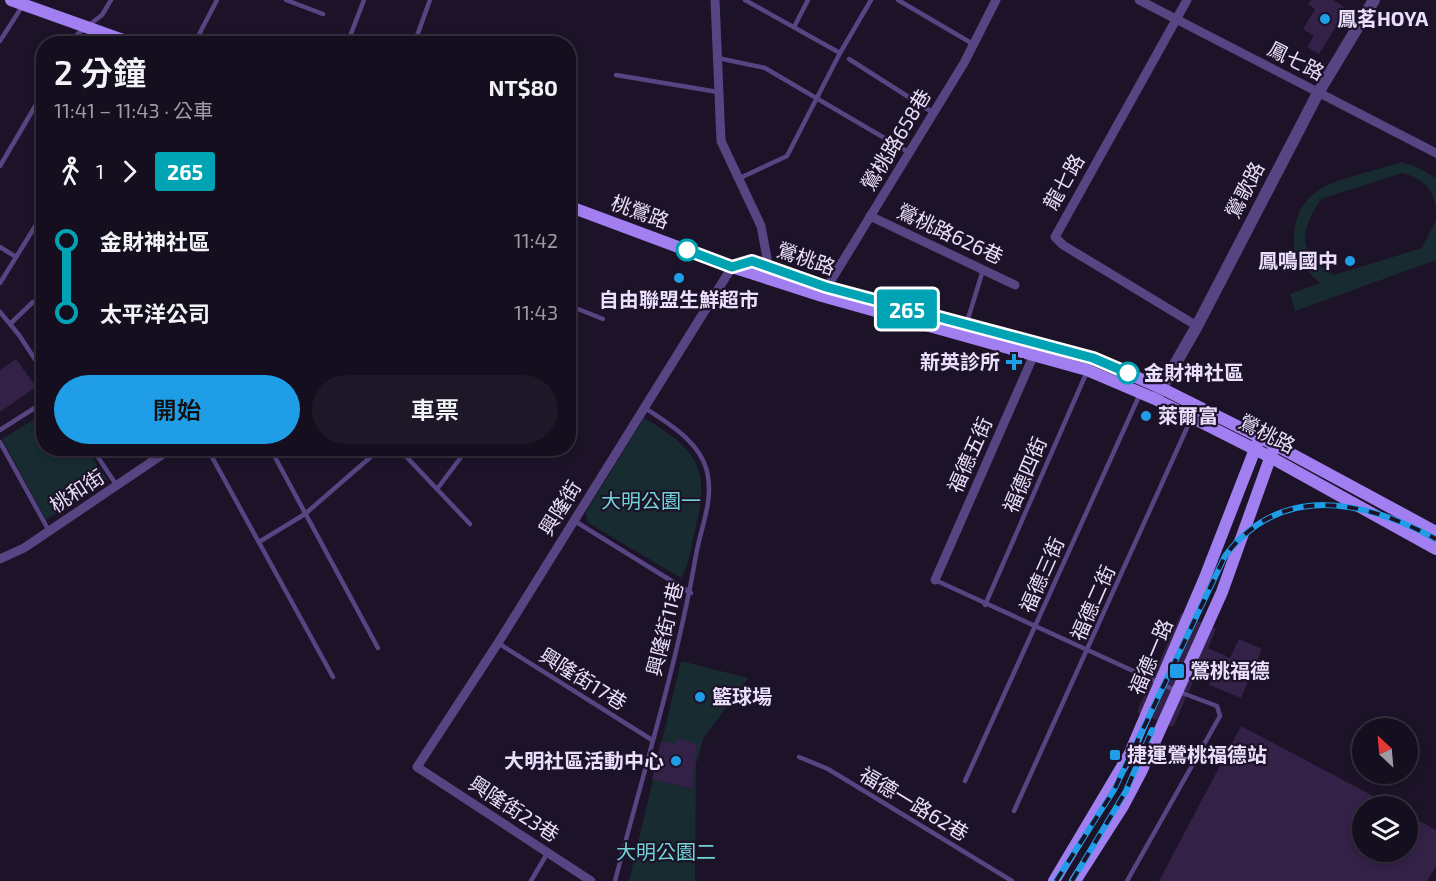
<!DOCTYPE html>
<html lang="zh-TW">
<meta charset="utf-8">
<style>
body{margin:0;font-family:"Exo 2","Noto Sans TC",sans-serif;background:#1e1727;color:#f1f3f6;height:100vh;display:flex;flex-direction:column;font-size:22px;white-space:nowrap}
*{box-sizing:border-box;margin:0}
p{font-size:20px;color:#9d9ca4}
.icon{flex:none;width:33px;height:33px;fill:none;stroke:currentColor;stroke-width:2;stroke-linecap:round;stroke-linejoin:round}
.map{position:relative;flex:1;overflow:hidden}
.sheet{position:absolute;left:36px;top:36px;width:540px;height:420px;display:flex;flex-direction:column;background:#150e1e;border-radius:24px;box-shadow:0 3px 9px #0003,0 0 0 2px #342e3c}
.sheet>*{flex:none}
.badge{padding:0 12px;border-radius:4px;font-size:21px;line-height:39px}
.needle{width:39px;rotate:334deg}
.buttons{position:absolute;left:1352px;top:718px;display:grid;gap:12px}
.buttons a{display:grid;place-items:center;width:66px;height:66px;border-radius:50%;background:#150e1e;box-shadow:0 3px 9px #0003,0 0 0 2px #342e3c;font-size:30px}
.map>.badge{position:absolute;translate:-50% -50%;box-shadow:0 0 0 3px #fff}
.legs{display:flex;align-items:center;gap:9px;height:66px;padding:0 18px;font-size:20px}
.legs p{margin-inline-start:auto}
.headline{display:flex;align-items:center;justify-content:space-between;height:102px;padding:0 18px}
h1{font-size:33px;font-weight:600;line-height:45px}
.primary-button{display:flex;gap:12px;margin-top:auto;padding:12px 18px}
.primary-button a{flex:1;height:69px;border-radius:36px;background:#1f9de7;color:#111;font-size:24px;font-weight:600;line-height:69px;text-align:center}
.primary-button a+a{background:#1e1727;color:#f1f3f6}
ul{padding:0 18px;list-style:none}
li{display:flex;align-items:center;gap:21px;height:72px;font-size:22px}
li i{display:grid;place-items:center;width:9px;height:100%;margin:0 8px;background:currentColor}
li i::after{content:'';width:15px;height:15px;margin:-8px;border:4px solid;border-radius:50%;background:#150e1e}
li p{margin-inline-start:auto}
li:first-child i{background:linear-gradient(#0000 50%,currentColor 0)}
li:last-child i{background:linear-gradient(currentColor 50%,#0000 0)}
.map>svg:first-child{display:block}
.green{fill:#172b31}
.building{fill:#332147}
.lines{fill:none;stroke-linecap:round;stroke-linejoin:round}
.service{stroke:#574482;stroke-width:4.5}
.minor{stroke:#574482;stroke-width:9}
.tertiary{stroke:#574482;stroke-width:12}
.secondary{stroke:#a17ff1;stroke-width:12}
.rail-casing{stroke:#1f9de7;stroke-width:6}
.rail{stroke:#1c1328;stroke-width:4;stroke-dasharray:11;stroke-linecap:butt}
.line-1-casing{stroke:#fff;stroke-width:14}
.line-1{stroke:#00a3b4;stroke-width:9}
.poi-dot{fill:#1f9de7;stroke:#1c1328;stroke-width:2}
.stop-1-dot{fill:#fff;stroke:#00a3b4;stroke-width:3}
.labels{text-anchor:middle;stroke-width:4.5;stroke-linejoin:round;paint-order:stroke}
.poi-label{font-size:20px;font-weight:bold;fill:#e9defb;stroke:#1c1328;text-anchor:start}
.street-label{font-size:20px;fill:#e9defb;stroke:#1c1328}
.stop-label{font-size:20px;font-weight:bold;fill:#e9defb;stroke:#1c1328;text-anchor:start}
.park-label{font-size:20px;fill:#70d3d5;stroke:#1c1328}
</style>
<div class="map">
<svg width="1436" height="881" viewBox="0 0 1436 881">
<rect width="100%" height="100%" fill="#1c1328"/>
<g class="green">
<path d="M1402,162l17,6 17,10v30c-3,-21 -15,-30 -34,-35l-81,26c-21,32 -25,55 13,76l88,-27 14,-28v40l-141,51 -5,-17 30,-11 -25,-23c-10,-80 46,-78 107,-98z"/>
<path d="M43,414l1,34 42,1 21,30 -61,41 -44,-81z"/>
<path d="M644,418c56,33 67,52 50,116 -3,14 -5,32 -13,44l-94,-56 -1,-10z"/>
<path d="M681,661l67,17 -45,61 -7,25 -1,117h-66z"/>
</g>
<g class="building">
<path d="M1311,0h22l14,9 -28,45 -12,-7 7,-11 -11,-7 12,-20 -7,-5z"/>
<path d="M16,359l20,28 -36,25v-42z"/>
<path d="M1181,613l35,16 -8,19 22,10 9,-19 23,10 -21,49 -32,-13 3,-7 -14,-7 -25,56 -36,-15z"/>
<path d="M1241,726l153,81h-32v45h45v-38l29,16v37l-9,14h-268z"/>
<path d="M677,738l20,6 -5,45 -40,-10 9,-38 14,3z"/>
</g>
<g class="lines">
<g class="service">
<path d="M286,0l37,14"/>
<path d="M745,0l95,53"/>
<path d="M898,0l75,44"/>
<path d="M794,27l14,-27"/>
<path d="M0,41l23,-36"/>
<path d="M70,44l4,-7 28,-22 9,-15"/>
<path d="M194,44l23,-44"/>
<path d="M347,44l17,-44"/>
<path d="M414,44l16,-44"/>
<path d="M718,58l47,10 145,85"/>
<path d="M849,59l83,53"/>
<path d="M616,75l102,17"/>
<path d="M0,166l44,-75"/>
<path d="M738,179l49,-23 53,-103 31,-53"/>
<path d="M0,247l16,10"/>
<path d="M0,283l44,-71"/>
<path d="M39,297l5,-4"/>
<path d="M568,305l35,14"/>
<path d="M0,312l19,23 25,38"/>
<path d="M967,322l16,-52"/>
<path d="M10,324l23,-22"/>
<path d="M0,430l44,-28"/>
<path d="M0,442l49,89"/>
<path d="M92,448l25,38"/>
<path d="M207,448l126,229"/>
<path d="M270,448l108,200"/>
<path d="M398,448l72,76"/>
<path d="M437,489l31,-41"/>
<path d="M573,520l118,73"/>
<path d="M259,542l46,-28 76,-66"/>
<path d="M935,580l242,111 40,15 3,10 -93,165"/>
<path d="M985,605l108,-247"/>
<path d="M498,643l154,97"/>
<path d="M799,757l29,12 184,112"/>
<path d="M965,781l175,-387"/>
<path d="M1014,811l177,-392"/>
<path d="M531,881l17,-29"/>
<path d="M615,881c28,-108 62,-216 81,-326 5,-29 18,-54 11,-84 -8,-30 -38,-47 -62,-63"/>
</g>
<g class="minor">
<path d="M715,0l6,141 40,85 6,32 -2,12"/>
<path d="M1139,0l297,153"/>
<path d="M1187,0l-132,237 8,8 134,81"/>
<path d="M870,216l145,69"/>
<path d="M824,292l140,-229 32,-63"/>
<path d="M0,559l24,-11 148,-100"/>
<path d="M935,580l101,-230"/>
<path d="M591,881l-174,-114 81,-124 234,-376"/>
</g>
<path class="tertiary" d="M1157,396l40,-70 121,-233 56,-93"/>
<g class="secondary">
<path d="M11,0l123,44"/>
<path d="M568,206l164,61 90,29 265,74 68,29 115,58 166,92"/>
<path d="M732,267l20,-6 74,26 267,71 68,30 114,57 161,87"/>
<path d="M1054,881l75,-126 77,-180 51,-131"/>
<path d="M1075,881l48,-75 18,-34 81,-180 51,-142"/>
</g>
<g class="rail-casing">
<g id="rail">
<path d="M1056,881l58,-91 111,-234c56,-74 139,-56 211,-17"/>
<path d="M1072,881l54,-90 26,-61"/>
</g>
</g>
<use href="#rail" class="rail"/>
</g>
<g class="lines">
<g class="line-1-casing">
<path id="line-1" d="M687,250l45,17 20,-6 74,26 267,71 35,15"/>
</g>
<use href="#line-1" class="line-1"/>
</g>
<g class="poi-dot">
<circle cx="1325" cy="19" r="6"/>
<circle cx="1350" cy="261" r="6"/>
<circle cx="679" cy="278" r="6"/>
<path d="M1011 353h6v6h6v6h-6v6h-6v-6h-6v-6h6z"/>
<circle cx="1146" cy="416" r="6"/>
<rect x="1169" y="663" width="16" height="16" rx="3"/>
<circle cx="700" cy="697" r="6"/>
<rect x="1109" y="749" width="12" height="12" rx="3"/>
<circle cx="676" cy="761" r="6"/>
</g>
<g class="stop-1-dot">
<circle cx="687" cy="250" r="10"/>
<circle cx="1128" cy="373" r="10"/>
</g>
<g class="labels">
<g class="poi-label">
<text x="1337" y="26">鳳茗HOYA</text>
<text x="1338" y="268" text-anchor="end">鳳鳴國中</text>
<text x="679" y="307" text-anchor="middle">自由聯盟生鮮超市</text>
<text x="1000" y="369" text-anchor="end">新英診所</text>
<text x="1158" y="423">萊爾富</text>
<text x="1190" y="678">鶯桃福德</text>
<text x="712" y="704">籃球場</text>
<text x="1127" y="762">捷運鶯桃福德站</text>
<text x="664" y="768" text-anchor="end">大明社區活動中心</text>
</g>
<g class="street-label">
<text transform="translate(1296 61) rotate(27)" y="7">鳳七路</text>
<text transform="translate(896 140) rotate(-59)" y="7">鶯桃路658巷</text>
<text transform="translate(1064 182) rotate(-60)" y="7">龍七路</text>
<text transform="translate(1245 190) rotate(-63)" y="7">鶯歌路</text>
<text transform="translate(640 212) rotate(20)" y="7">桃鶯路</text>
<text transform="translate(950 234) rotate(25)" y="7">鶯桃路626巷</text>
<text transform="translate(806 259) rotate(19)" y="7">鶯桃路</text>
<text transform="translate(1267 434) rotate(27)" y="7">鶯桃路</text>
<text transform="translate(970 455) rotate(-66)" y="7">福德五街</text>
<text transform="translate(1025 475) rotate(-67)" y="7">福德四街</text>
<text transform="translate(77 491) rotate(-33)" y="7">桃和街</text>
<text transform="translate(560 508) rotate(-58)" y="7">興隆街</text>
<text transform="translate(1042 575) rotate(-66)" y="7">福德三街</text>
<text transform="translate(1093 603) rotate(-66)" y="7">福德二街</text>
<text transform="translate(665 629) rotate(-76)" y="7">興隆街11巷</text>
<text transform="translate(1151 657) rotate(-67)" y="7">福德一路</text>
<text transform="translate(583 679) rotate(32)" y="7">興隆街17巷</text>
<text transform="translate(914 804) rotate(31)" y="7">福德一路62巷</text>
<text transform="translate(514 809) rotate(33)" y="7">興隆街23巷</text>
</g>
<g class="stop-label">
<text x="1144" y="380">金財神社區</text>
</g>
<g class="park-label">
<text x="651" y="508">大明公園一</text>
<text x="666" y="859">大明公園二</text>
</g>
</g>
</svg>
<div class="buttons">
<a><svg class="needle" viewBox="-14 -14 28 28"><path d="M0-13l5 13h-10z" fill="#e53935"/><path d="M0 13l5-13h-10z" fill="#9d9ca4"/></svg></a>
<a><svg class="icon" aria-label="layers" viewBox="0 0 24 24"><path d="M12 4l9 5-9 5-9-5zM3 14l9 5 9-5"/></svg></a>
</div>
<b class="badge" style="left:907px;top:309px;background:#00a3b4;color:#fff">265</b>
<section class="sheet">
<div class="headline"><div><h1>2 分鐘</h1><p>11:41 – 11:43 · 公車</p></div><b>NT$80</b></div>
<div class="legs"><svg class="icon" aria-label="walk" viewBox="0 0 24 24"><circle cx="13" cy="4" r="2"/><path d="M13 8l-2 6 4 7M11 14l-3 7M7 12l3-4h3l4 4"/></svg>1<svg class="icon" aria-label="forward" viewBox="0 0 24 24"><path d="M9 5l7 7-7 7"/></svg><b class="badge" style="background:#00a3b4;color:#fff">265</b></div>
<ul>
<li><i style="color:#00a3b4"></i><b>金財神社區</b><p>11:42</p></li>
<li><i style="color:#00a3b4"></i><b>太平洋公司</b><p>11:43</p></li>
</ul>
<div class="primary-button"><a>開始</a><a>車票</a></div>
</section>
</div>
